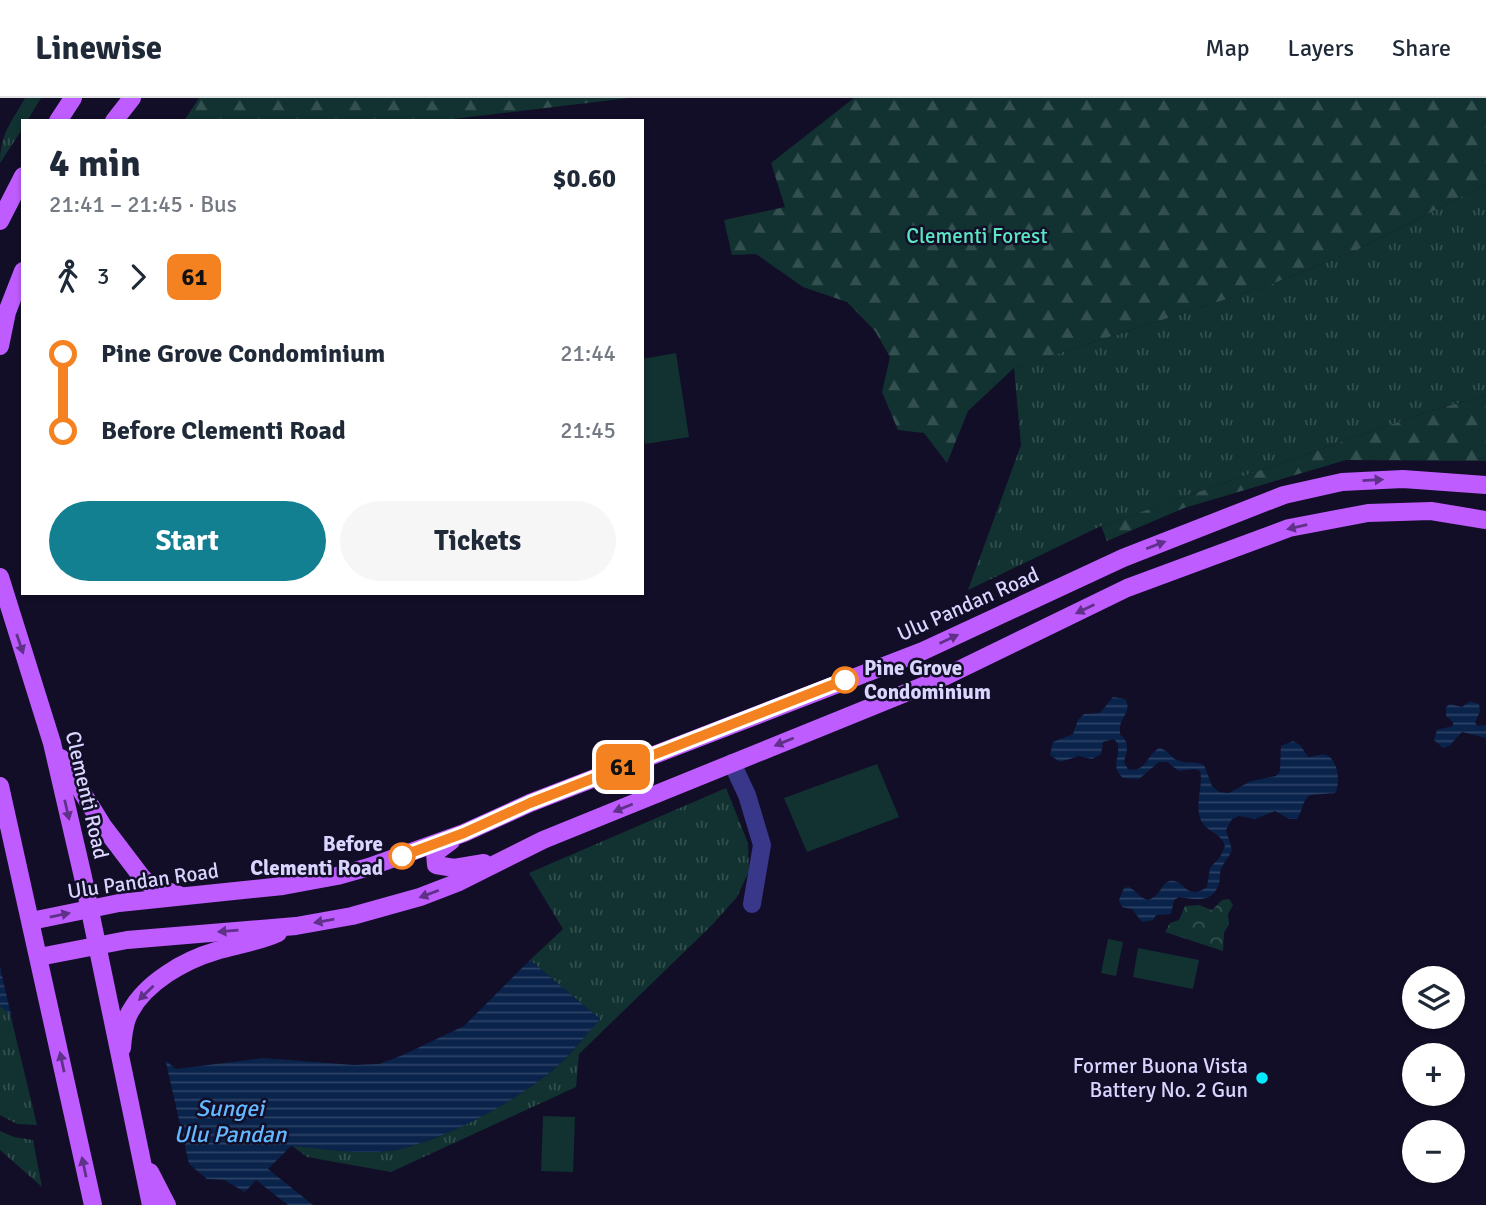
<!DOCTYPE html>
<meta charset="utf-8">
<style>
body{margin:0;font-family:Signika,sans-serif;background:#f6f6f7;color:#1f2937;height:100vh;display:flex;flex-direction:column;font-size:26px;white-space:nowrap}
*{box-sizing:border-box;margin:0}
p{font-size:23px;color:#747a83}
.icon{flex:none;width:38px;height:38px;fill:none;stroke:currentColor;stroke-width:2;stroke-linecap:round;stroke-linejoin:round}
.map{position:relative;flex:1;overflow:hidden}
.drawer{position:absolute;left:21px;top:21px;width:623px;height:476px;display:flex;flex-direction:column;background:#fff;border-radius:0px;box-shadow:0 2px 5px #0004}
.drawer>*{flex:none}
.badge{padding:0 14px;border-radius:10px;font-size:24px;line-height:46px}
.fabs{position:absolute;left:1402px;top:868px;display:grid;gap:14px}
.fabs a{display:grid;place-items:center;width:63px;height:63px;border-radius:50%;background:#fff;box-shadow:0 2px 5px #0004;font-size:35px}
.map>.badge{position:absolute;translate:-50% -50%;box-shadow:0 0 0 4px #fff}
.legs{display:flex;align-items:center;gap:10px;height:77px;padding:0 28px;font-size:23px}
.legs p{margin-inline-start:auto}
.head{display:flex;align-items:center;justify-content:space-between;height:119px;padding:0 28px}
h1{font-size:38px;font-weight:700;line-height:52px}
.action{display:flex;gap:14px;margin-top:auto;padding:14px 28px}
.action a{flex:1;height:80px;border-radius:42px;background:#128091;color:#fff;font-size:28px;font-weight:700;line-height:80px;text-align:center}
.action a+a{background:#f6f6f7;color:#1f2937}
ul{padding:0 28px;list-style:none}
li{display:flex;align-items:center;gap:24px;height:77px;font-size:26px}
li i{display:grid;place-items:center;width:10px;height:100%;margin:0 9px;background:currentColor}
li i::after{content:'';width:18px;height:18px;margin:-9px;border:5px solid;border-radius:50%;background:#fff}
li p{margin-inline-start:auto}
li:first-child i{background:linear-gradient(#0000 50%,currentColor 0)}
li:last-child i{background:linear-gradient(currentColor 50%,#0000 0)}
header{display:flex;align-items:center;gap:42px;box-sizing:border-box;height:98px;padding:0 35px;background:#fff;border-bottom:2px solid #e0e1e3}
header strong{font-size:33px}
nav{display:flex;gap:38px;margin-inline-start:auto;font-size:24px}
.map>svg:first-child{display:block}
.grass{fill:url(#grass-tufts)}
.forest{fill:url(#forest-firs)}
.park{fill:url(#park-crowns)}
.pitch{fill:#113230}
.water{fill:url(#water-rules)}
.pier{fill:#120e28}
.lines{fill:none;stroke-linecap:round;stroke-linejoin:round}
.minor{stroke:#393789;stroke-width:18}
.major{stroke:#bf5cff;stroke-width:18}
.oneway{fill:#603189}
.line-1-casing{stroke:#fff;stroke-width:16}
.line-1{stroke:#f58220;stroke-width:10}
.stop-1-dot{fill:#fff;stroke:#f58220;stroke-width:3.5}
.poi-dot{fill:#01eaff;stroke:#120e28;stroke-width:2.5}
.labels{text-anchor:middle;stroke-width:5;stroke-linejoin:round;paint-order:stroke}
.park-label{font-size:21px;fill:#5ae6c1;stroke:#120e28}
.street-label{font-size:21px;fill:#d9d5ff;stroke:#120e28}
.stop-label{font-size:21px;font-weight:bold;fill:#d9d5ff;stroke:#120e28;text-anchor:start}
.poi-label{font-size:21px;fill:#d9d5ff;stroke:#120e28;text-anchor:end}
.water-label{font-size:23px;font-style:italic;fill:#63b9ff;stroke:#120e28}
</style>
<header>
<strong>Linewise</strong>
<nav><a>Map</a><a>Layers</a><a>Share</a></nav>
</header>
<div class="map">
<svg width="1486" height="1107" viewBox="0 0 1486 1107">
<defs>
<pattern id="grass-tufts" width="24" height="20" patternUnits="userSpaceOnUse" patternTransform="scale(1.75)"><rect width="24" height="20" fill="#113230"/><path d="M3 7l-1-3M5 7V3M7 7l1-3M15 17l-1-3M17 17v-4M19 17l1-3" fill="none" stroke="#334f4f"/></pattern>
<pattern id="forest-firs" width="22" height="20" patternUnits="userSpaceOnUse" patternTransform="scale(1.75)"><rect width="22" height="20" fill="#113230"/><path d="M5 1l3.5 6h-7zM16 11l3.5 6h-7z" fill="#334f4f"/></pattern>
<pattern id="park-crowns" width="20" height="18" patternUnits="userSpaceOnUse" patternTransform="scale(1.75)"><rect width="20" height="18" fill="#113230"/><path d="M2 6a3 3 0 1 1 6 0M12 15a3 3 0 1 1 6 0" fill="none" stroke="#334f4f"/></pattern>
<pattern id="water-rules" width="6" height="5" patternUnits="userSpaceOnUse" patternTransform="scale(1.75)"><rect width="6" height="5" fill="#0a234b"/><path d="M0 2.5h6" fill="none" stroke="#2d4266"/></pattern>
</defs>
<rect width="100%" height="100%" fill="#120e28"/>
<g class="grass">
<path d="M25,0h16l-14,23h-4v7l-23,35c0,-29 11,-40 25,-65z"/>
<path d="M1486,86v211l-62,18 -323,113 -133,64 53,-145 -7,-77 253,-82 90,-36z"/>
<path d="M726,690l22,55 1,28 -12,26 -24,27 -134,130 -3,33 -185,85 -84,-15 -16,-12c31,3 65,10 96,6 50,-5 142,-56 178,-92 12,-12 23,-27 35,-40l-70,-59 33,-31 -34,-56z"/>
<path d="M0,908l10,7 27,112 -20,-1 -17,-9z"/>
<path d="M0,1033l14,6 19,3 9,47 -42,-37z"/>
</g>
<g class="forest">
<path d="M199,0h430l-193,23h-252z"/>
<path d="M854,0h632v86l-129,66 -90,36 -253,82 -46,43 -21,52 -23,-30 -26,-3 -16,-38 8,-35 -15,-26 -28,-29 -44,-15 -47,-33 -24,1 -8,-35 61,-13 -14,-44z"/>
<path d="M1486,297v66l-140,-1 -162,48 -77,33 -6,-15 323,-113z"/>
</g>
<path class="park" d="M1229,801l4,6 -5,9 1,10 -5,9 -1,18 -58,-19 5,-9 9,-3 6,-14 14,-1 13,5 10,-10z"/>
<g class="pitch">
<path d="M676,255l13,84 -44,7 -3,-21v-64z"/>
<path d="M877,666l22,53 -92,35 -23,-54z"/>
<path d="M1108,841l15,3 -7,34 -15,-3z"/>
<path d="M1138,850l61,12 -6,29 -60,-12z"/>
<path d="M543,1018l32,1 -2,55 -32,-1z"/>
</g>
<g class="water">
<path d="M1113,599l12,2c8,14 -6,17 -5,31 0,8 1,3 5,10 4,7 1,15 -1,22l4,7c18,4 18,-13 31,-21 10,2 11,11 21,13 8,3 15,0 24,4l8,21 7,6 10,1 22,-12 25,-5 4,-5 1,-25 12,-5 7,4 8,12c6,0 12,-4 18,-2 12,4 15,29 9,38l-25,2c-9,7 -7,16 -13,24h-8l-14,-8 -20,8 -16,-3 -7,3 -6,11 6,20c-3,7 -8,12 -11,19 -2,6 0,12 -3,17 -7,18 -24,13 -39,11l-5,3 -3,14 -15,1 -3,5 -11,2 -10,-13 -10,-2 -3,-7 5,-12 5,-1c8,4 10,11 19,13 13,-4 14,-18 22,-19 14,-3 16,21 37,6l3,-19 10,-11 5,-11c-3,-9 -7,-10 -15,-16 -19,-12 -9,-35 -9,-53l-1,-6 -5,-2 -16,2 -12,-9h-8l-20,17 -16,-1c-13,-12 -3,-20 -5,-34l-4,-5 -11,3 -2,12 -9,5 -13,-3 -19,6 -10,-7 3,-13 20,-8 5,-14 6,-6 16,-1z"/>
<path d="M1470,603l9,3 1,7 -5,12 3,3 8,-1v13l-24,-6 -13,14 -6,2 -9,-8 3,-10 16,-4v-4l-7,-6v-9l4,-3 12,3z"/>
<path d="M0,830l176,141 87,-11 91,7 25,-1 24,-9 61,-29 66,-66 70,59c-11,13 -23,27 -35,40 -38,37 -125,86 -178,92 -31,4 -65,-3 -96,-5l-23,23 45,36h-25l-32,-25 -11,12 -21,-12 -17,-1 -207,-173z"/>
</g>
<path class="pier" d="M0,826l164,130 25,110 -9,-4 -168,-141 -12,-52z"/>
<g class="lines">
<path class="minor" d="M732,665l15,32 15,50 -10,59"/>
<g class="major">
<path d="M58,23l15,-23"/>
<path d="M114,23l18,-23"/>
<path d="M0,123l23,-45"/>
<path d="M0,248l7,-34 16,-41"/>
<path d="M0,479l52,166 31,134 68,328"/>
<path d="M61,660l42,68 38,50 9,9 29,10"/>
<path d="M0,688l93,419"/>
<path d="M451,743l-16,12 1,12 18,3 30,-5"/>
<path d="M31,823l88,-18 164,-17 54,-10 32,-9 95,-34 66,-30 393,-152 200,-93 161,-63 58,-13 61,-3 83,6"/>
<path d="M39,859l88,-17 169,-14 56,-10 68,-19 39,-15 84,-42 397,-161 187,-91 162,-60 79,-15 63,-2 55,9"/>
<path d="M122,950c1,-12 2,-26 8,-36 16,-30 55,-52 86,-61 21,-6 42,-9 62,-18"/>
<path d="M150,1074l17,33"/>
</g>
</g>
<defs><path id="oneway-solid" d="M-6-.8H1V-3.2L6.5 0L1 3.2V.8H-6Z" transform="scale(1.75)"/></defs>
<g class="oneway">
<use href="#oneway-solid" transform="translate(1373 382) rotate(-3)"/>
<use href="#oneway-solid" transform="translate(1297 429) rotate(167)"/>
<use href="#oneway-solid" transform="translate(1156 447) rotate(-21)"/>
<use href="#oneway-solid" transform="translate(1085 511) rotate(154)"/>
<use href="#oneway-solid" transform="translate(949 541) rotate(-25)"/>
<use href="#oneway-solid" transform="translate(20 546) rotate(71)"/>
<use href="#oneway-solid" transform="translate(784 644) rotate(158)"/>
<use href="#oneway-solid" transform="translate(623 710) rotate(158)"/>
<use href="#oneway-solid" transform="translate(67 712) rotate(77)"/>
<use href="#oneway-solid" transform="translate(429 796) rotate(159)"/>
<use href="#oneway-solid" transform="translate(60 817) rotate(-12)"/>
<use href="#oneway-solid" transform="translate(324 823) rotate(170)"/>
<use href="#oneway-solid" transform="translate(228 833) rotate(175)"/>
<use href="#oneway-solid" transform="translate(146 895) rotate(136)"/>
<use href="#oneway-solid" transform="translate(62 964) rotate(-102)"/>
<use href="#oneway-solid" transform="translate(84 1069) rotate(-102)"/>
</g>
<g class="lines">
<g class="line-1-casing">
<path id="line-1" d="M402,758l62,-23 66,-30 315,-123"/>
</g>
<use href="#line-1" class="line-1"/>
</g>
<g class="stop-1-dot">
<circle cx="845" cy="582" r="12"/>
<circle cx="402" cy="758" r="12"/>
</g>
<circle class="poi-dot" cx="1262" cy="980" r="7"/>
<g class="labels">
<g class="park-label">
<text x="977" y="145">Clementi Forest</text>
</g>
<g class="street-label">
<text transform="translate(968 506) rotate(-24)" y="7">Ulu Pandan Road</text>
<text transform="translate(87 697) rotate(77)" y="7">Clementi Road</text>
<text transform="translate(143 783) rotate(-8)" y="7">Ulu Pandan Road</text>
</g>
<g class="stop-label">
<text x="864" y="577">Pine Grove<tspan x="864" dy="24">Condominium</tspan></text>
<text x="383" y="753" text-anchor="end">Before<tspan x="383" dy="24">Clementi Road</tspan></text>
</g>
<g class="poi-label">
<text x="1248" y="975">Former Buona Vista<tspan x="1248" dy="24">Battery No. 2 Gun</tspan></text>
</g>
<g class="water-label">
<text x="230" y="1018">Sungei<tspan x="230" dy="26">Ulu Pandan</tspan></text>
</g>
</g>
</svg>
<div class="fabs">
<a><svg class="icon" aria-label="layers" viewBox="0 0 24 24"><path d="M12 4l9 5-9 5-9-5zM3 14l9 5 9-5"/></svg></a>
<a>+</a>
<a>−</a>
</div>
<b class="badge" style="left:623px;top:669px;background:#f58220;color:#111">61</b>
<section class="drawer">
<div class="head"><div><h1>4 min</h1><p>21:41 – 21:45 · Bus</p></div><b>$0.60</b></div>
<div class="legs"><svg class="icon" aria-label="walk" viewBox="0 0 24 24"><circle cx="13" cy="4" r="2"/><path d="M13 8l-2 6 4 7M11 14l-3 7M7 12l3-4h3l4 4"/></svg>3<svg class="icon" aria-label="forward" viewBox="0 0 24 24"><path d="M9 5l7 7-7 7"/></svg><b class="badge" style="background:#f58220;color:#111">61</b></div>
<ul>
<li><i style="color:#f58220"></i><b>Pine Grove Condominium</b><p>21:44</p></li>
<li><i style="color:#f58220"></i><b>Before Clementi Road</b><p>21:45</p></li>
</ul>
<div class="action"><a>Start</a><a>Tickets</a></div>
</section>
</div>
